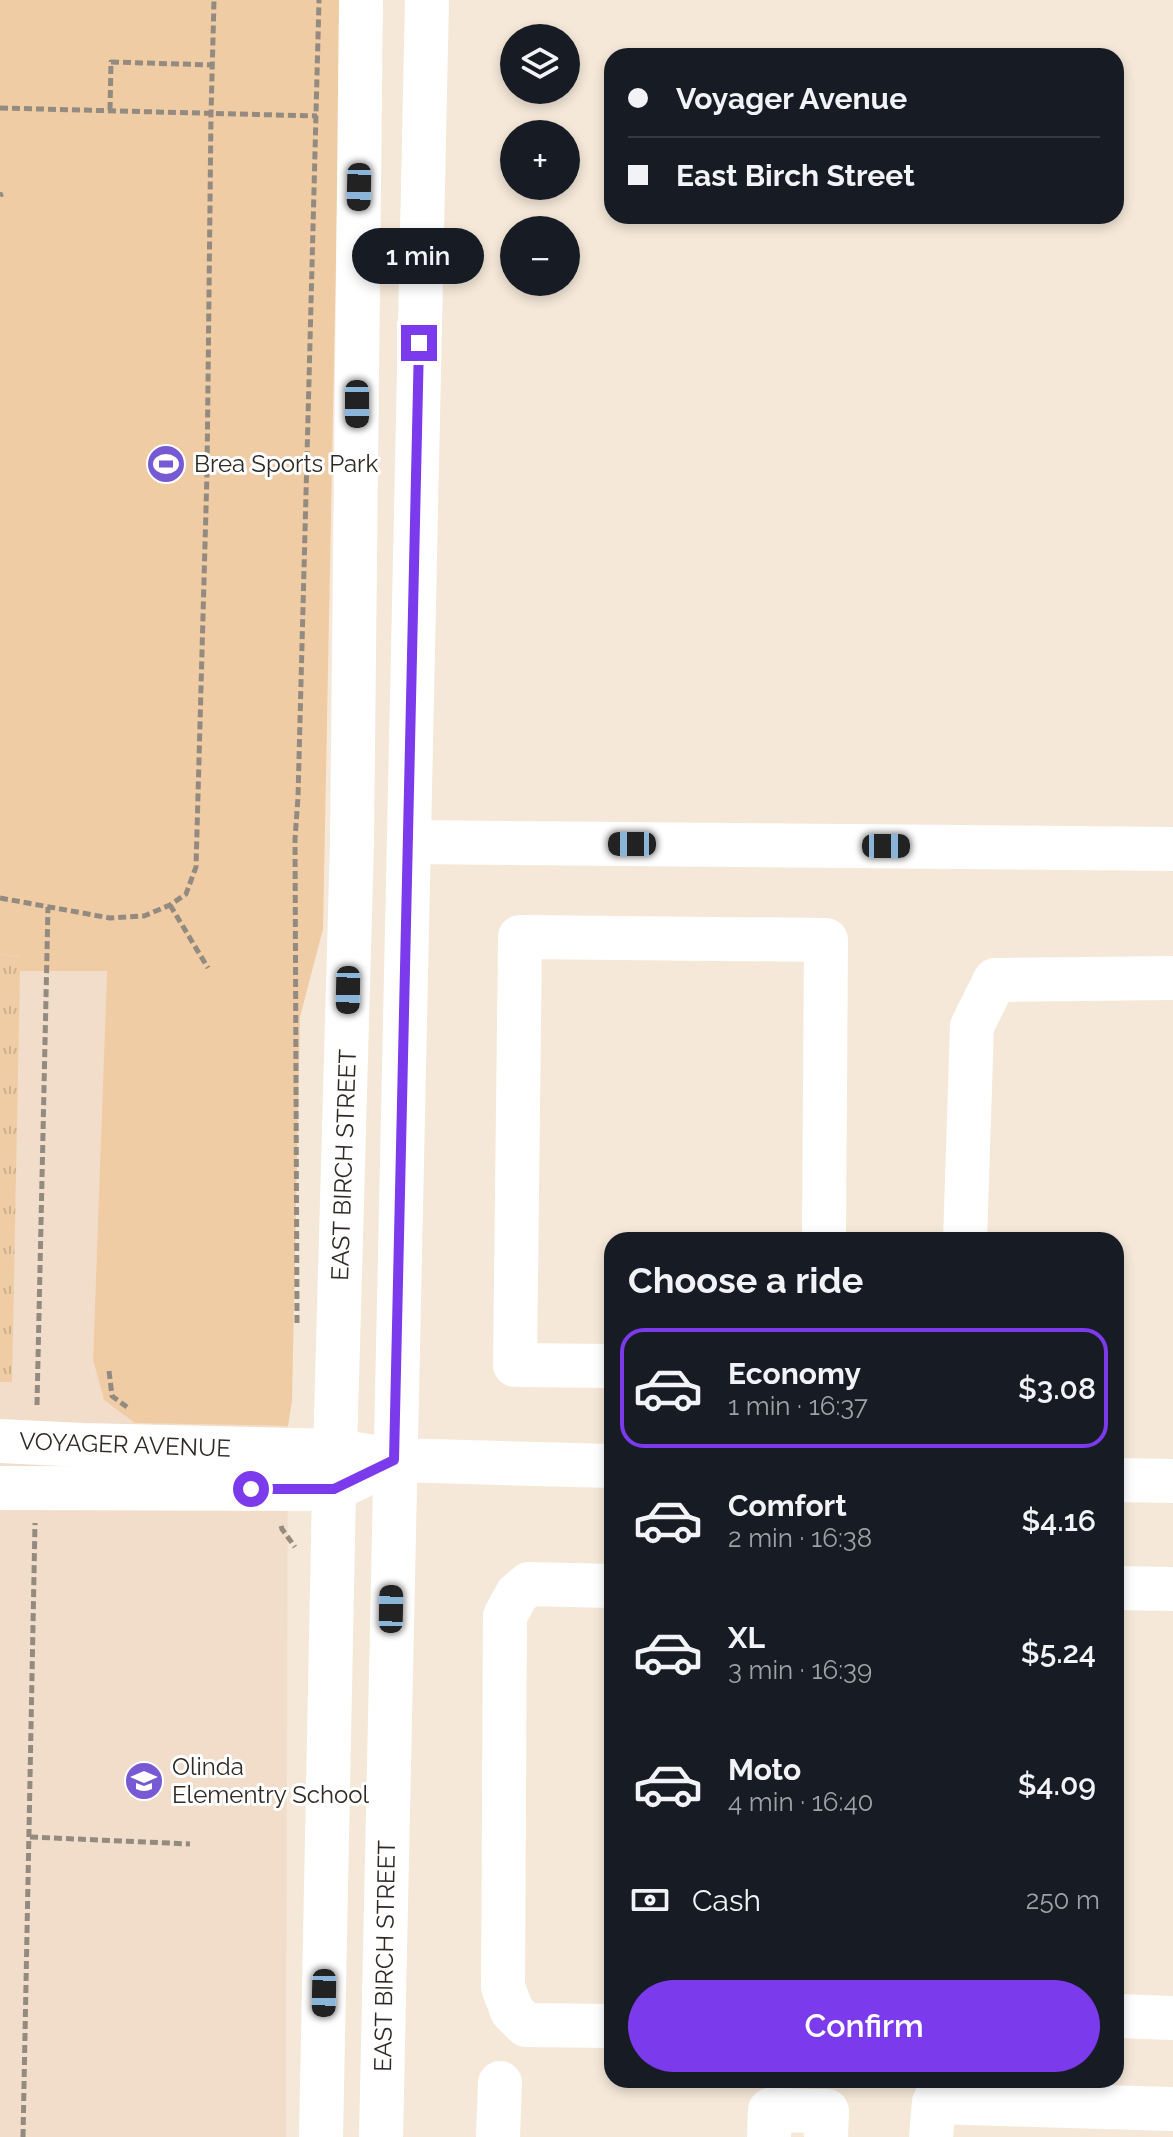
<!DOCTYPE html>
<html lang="en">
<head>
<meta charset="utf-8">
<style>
  :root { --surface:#171b24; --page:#20242c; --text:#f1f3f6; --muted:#9ea1a6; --line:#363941; --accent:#7c3aed }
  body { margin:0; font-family:Raleway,sans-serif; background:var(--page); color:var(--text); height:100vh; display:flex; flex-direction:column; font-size:30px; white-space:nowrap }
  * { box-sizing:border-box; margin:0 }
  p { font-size:26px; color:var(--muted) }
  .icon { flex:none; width:44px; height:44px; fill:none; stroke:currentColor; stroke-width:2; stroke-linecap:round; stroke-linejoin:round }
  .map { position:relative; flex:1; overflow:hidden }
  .sheet { position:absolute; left:604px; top:1232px; width:520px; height:856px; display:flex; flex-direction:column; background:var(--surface); border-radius:24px; box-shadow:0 4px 12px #0003 }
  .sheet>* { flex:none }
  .guide { position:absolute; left:604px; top:48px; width:520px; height:176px; border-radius:24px; box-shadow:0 4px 12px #0003; display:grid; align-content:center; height:176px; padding:0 24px; background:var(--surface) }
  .tools { position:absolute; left:500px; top:24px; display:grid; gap:16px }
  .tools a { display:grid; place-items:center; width:80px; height:80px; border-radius:50%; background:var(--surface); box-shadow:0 4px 12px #0003; font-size:40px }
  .end { position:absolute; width:36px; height:36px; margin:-18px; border:10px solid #7c3aed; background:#fff; box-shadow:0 0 0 4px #fff }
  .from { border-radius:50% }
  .bubble { position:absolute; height:56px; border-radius:28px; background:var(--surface); box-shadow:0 4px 12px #0003; font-size:26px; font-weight:600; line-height:56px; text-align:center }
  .car { position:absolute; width:24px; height:48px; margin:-24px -12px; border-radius:10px; box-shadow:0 0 6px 2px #0007; background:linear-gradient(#222 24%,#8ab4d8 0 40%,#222 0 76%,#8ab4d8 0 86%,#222 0) }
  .guide b { display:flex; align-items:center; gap:28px; height:76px; font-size:30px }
  .guide b+b { border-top:2px solid var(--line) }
  .guide i { width:20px; height:20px; background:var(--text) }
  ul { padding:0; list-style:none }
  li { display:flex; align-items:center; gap:24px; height:120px; margin:0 16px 12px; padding:0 8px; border:4px solid transparent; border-radius:24px }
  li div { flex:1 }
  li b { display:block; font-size:30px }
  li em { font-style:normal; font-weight:600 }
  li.selected { border-color:var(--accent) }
  li>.icon { width:72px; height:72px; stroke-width:1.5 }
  h2 { padding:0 24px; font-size:36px; line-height:96px }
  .pay { display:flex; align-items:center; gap:20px; height:88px; padding:0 24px; font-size:30px }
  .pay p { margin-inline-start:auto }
  .primary-button { display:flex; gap:16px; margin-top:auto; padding:16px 24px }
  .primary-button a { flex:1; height:92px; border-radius:48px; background:var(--accent); color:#fff; font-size:32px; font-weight:600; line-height:92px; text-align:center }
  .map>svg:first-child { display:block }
</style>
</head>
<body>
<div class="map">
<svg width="1173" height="2137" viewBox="0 0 1173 2137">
  <defs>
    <pattern id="grass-tufts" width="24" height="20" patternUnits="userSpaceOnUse" patternTransform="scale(2)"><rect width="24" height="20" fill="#f0cca5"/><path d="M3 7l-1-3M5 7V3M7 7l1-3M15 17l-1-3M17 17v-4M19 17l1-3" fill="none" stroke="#ceaf8e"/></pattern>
  </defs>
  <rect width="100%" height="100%" fill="#f5e8d9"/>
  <polygon fill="#f1ddc9" points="0,954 21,971 107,971 93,1360 104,1400 136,1423 288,1426 286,2137 0,2137"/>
  <polygon fill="url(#grass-tufts)" points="0,954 20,957 20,971 12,1382 0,1382"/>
  <polygon fill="#f0cca5" points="0,0 341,0 323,929 300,1017 292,1401 288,1426 135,1423 104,1400 93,1360 107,971 20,971 20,957 0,954"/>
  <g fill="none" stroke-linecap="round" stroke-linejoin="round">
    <g stroke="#948b80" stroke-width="5" stroke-dasharray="8 4" stroke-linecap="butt">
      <polyline points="0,108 317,116"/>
      <polyline points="110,110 111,62 213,65"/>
      <polyline points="0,195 3,194"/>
      <polyline points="0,898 110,918 144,916 170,905 186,894 196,867 207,473 211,114 214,0"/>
      <polyline points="170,905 208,968"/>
      <polyline points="297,1323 295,839 298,797 319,0"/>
      <polyline points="109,1371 112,1396 127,1407"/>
      <polyline points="37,1405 48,907"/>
      <polyline points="281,1526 282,1529 295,1547"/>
      <polyline points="30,1837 190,1844"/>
      <polyline points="23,2137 35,1523"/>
    </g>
    <g stroke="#fff" stroke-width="44">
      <polyline points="409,842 1173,849"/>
      <polyline points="965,1240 972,1026 995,980 1173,978"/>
      <polyline points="612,1366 515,1365 520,937 826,940 824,1240"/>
      <polyline points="0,1441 82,1445 336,1451 394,1460 612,1466"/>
      <polyline points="1116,1480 1173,1481"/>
      <polyline points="0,1488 334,1489 360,1477"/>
      <polyline points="612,1586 529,1584 517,1594 505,1616 503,1987 512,2011 526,2025 612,2026"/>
      <polyline points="1116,1588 1173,1589"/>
      <polyline points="1116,2016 1173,2018"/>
      <polyline points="321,2137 334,1489 352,841 361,0"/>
      <polyline points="381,2137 427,0"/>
      <polyline points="498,2137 500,2083"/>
      <polyline points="769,2137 770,2110 827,2111 826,2137"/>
      <polyline points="931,2137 934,2102 1173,2109"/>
    </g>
  </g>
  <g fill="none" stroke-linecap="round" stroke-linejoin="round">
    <polyline stroke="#7c3aed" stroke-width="10" points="251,1489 334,1489 394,1460 419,343"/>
  </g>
  <defs>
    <symbol id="stadium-disc" viewBox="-11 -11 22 22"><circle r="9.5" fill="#7659d3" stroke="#fff"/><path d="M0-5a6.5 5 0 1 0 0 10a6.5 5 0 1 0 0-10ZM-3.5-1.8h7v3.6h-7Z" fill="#fff"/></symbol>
    <symbol id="school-disc" viewBox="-11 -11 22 22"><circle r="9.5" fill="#7659d3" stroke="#fff"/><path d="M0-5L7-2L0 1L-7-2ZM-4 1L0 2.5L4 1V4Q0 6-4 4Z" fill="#fff"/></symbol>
  </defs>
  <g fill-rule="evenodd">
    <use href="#stadium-disc" x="144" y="442" width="44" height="44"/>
    <use href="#school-disc" x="122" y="1759" width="44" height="44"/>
  </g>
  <g text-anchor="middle" stroke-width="6" stroke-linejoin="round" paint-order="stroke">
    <g font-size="24" fill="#2f2a24" stroke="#fff" text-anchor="start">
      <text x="194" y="472">Brea Sports Park</text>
      <text x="172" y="1775">Olinda<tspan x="172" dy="28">Elementry School</tspan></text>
    </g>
    <g font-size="24" fill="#2f2a24" stroke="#fff">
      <text transform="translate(344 1165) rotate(-88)" y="8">EAST BIRCH STREET</text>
      <text transform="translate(125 1445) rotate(2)" y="8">VOYAGER AVENUE</text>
      <text transform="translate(385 1956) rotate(-89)" y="8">EAST BIRCH STREET</text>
    </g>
  </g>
</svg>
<div class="tools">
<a><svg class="icon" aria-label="layers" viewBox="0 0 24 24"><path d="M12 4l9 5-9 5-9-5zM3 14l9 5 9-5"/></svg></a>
<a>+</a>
<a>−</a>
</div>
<i class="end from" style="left:251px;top:1489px"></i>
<i class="end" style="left:419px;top:343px"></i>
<div class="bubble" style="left:352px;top:228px;width:132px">1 min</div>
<i class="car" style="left:359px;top:187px;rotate:181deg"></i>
<i class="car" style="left:357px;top:404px;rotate:180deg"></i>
<i class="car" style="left:632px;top:844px;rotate:270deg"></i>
<i class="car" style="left:886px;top:846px;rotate:90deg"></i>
<i class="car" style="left:348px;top:990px;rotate:181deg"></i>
<i class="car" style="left:391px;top:1609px;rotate:1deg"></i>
<i class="car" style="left:324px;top:1993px;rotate:181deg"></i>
<div class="guide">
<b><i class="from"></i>Voyager Avenue</b>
<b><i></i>East Birch Street</b>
</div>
<section class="sheet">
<h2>Choose a ride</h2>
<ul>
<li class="selected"><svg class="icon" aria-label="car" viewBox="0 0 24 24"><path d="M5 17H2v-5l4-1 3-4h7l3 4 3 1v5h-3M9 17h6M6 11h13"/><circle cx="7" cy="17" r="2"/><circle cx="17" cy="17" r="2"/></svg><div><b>Economy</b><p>1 min · 16:37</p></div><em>$3.08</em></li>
<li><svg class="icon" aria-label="car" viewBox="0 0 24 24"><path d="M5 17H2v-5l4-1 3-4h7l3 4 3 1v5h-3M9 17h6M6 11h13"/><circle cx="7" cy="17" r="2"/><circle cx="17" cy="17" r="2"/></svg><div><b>Comfort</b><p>2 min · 16:38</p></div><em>$4.16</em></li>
<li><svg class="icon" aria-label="car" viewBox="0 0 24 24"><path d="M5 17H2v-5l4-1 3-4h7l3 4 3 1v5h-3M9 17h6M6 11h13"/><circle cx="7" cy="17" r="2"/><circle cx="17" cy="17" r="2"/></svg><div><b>XL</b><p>3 min · 16:39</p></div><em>$5.24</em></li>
<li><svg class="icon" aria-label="car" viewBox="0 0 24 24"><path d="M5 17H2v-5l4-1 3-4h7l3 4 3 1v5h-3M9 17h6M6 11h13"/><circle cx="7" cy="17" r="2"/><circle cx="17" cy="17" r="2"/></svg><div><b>Moto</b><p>4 min · 16:40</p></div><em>$4.09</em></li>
</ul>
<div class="pay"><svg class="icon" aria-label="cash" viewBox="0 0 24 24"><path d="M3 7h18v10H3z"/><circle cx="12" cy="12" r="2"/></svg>Cash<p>250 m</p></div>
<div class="primary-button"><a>Confirm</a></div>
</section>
</div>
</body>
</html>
